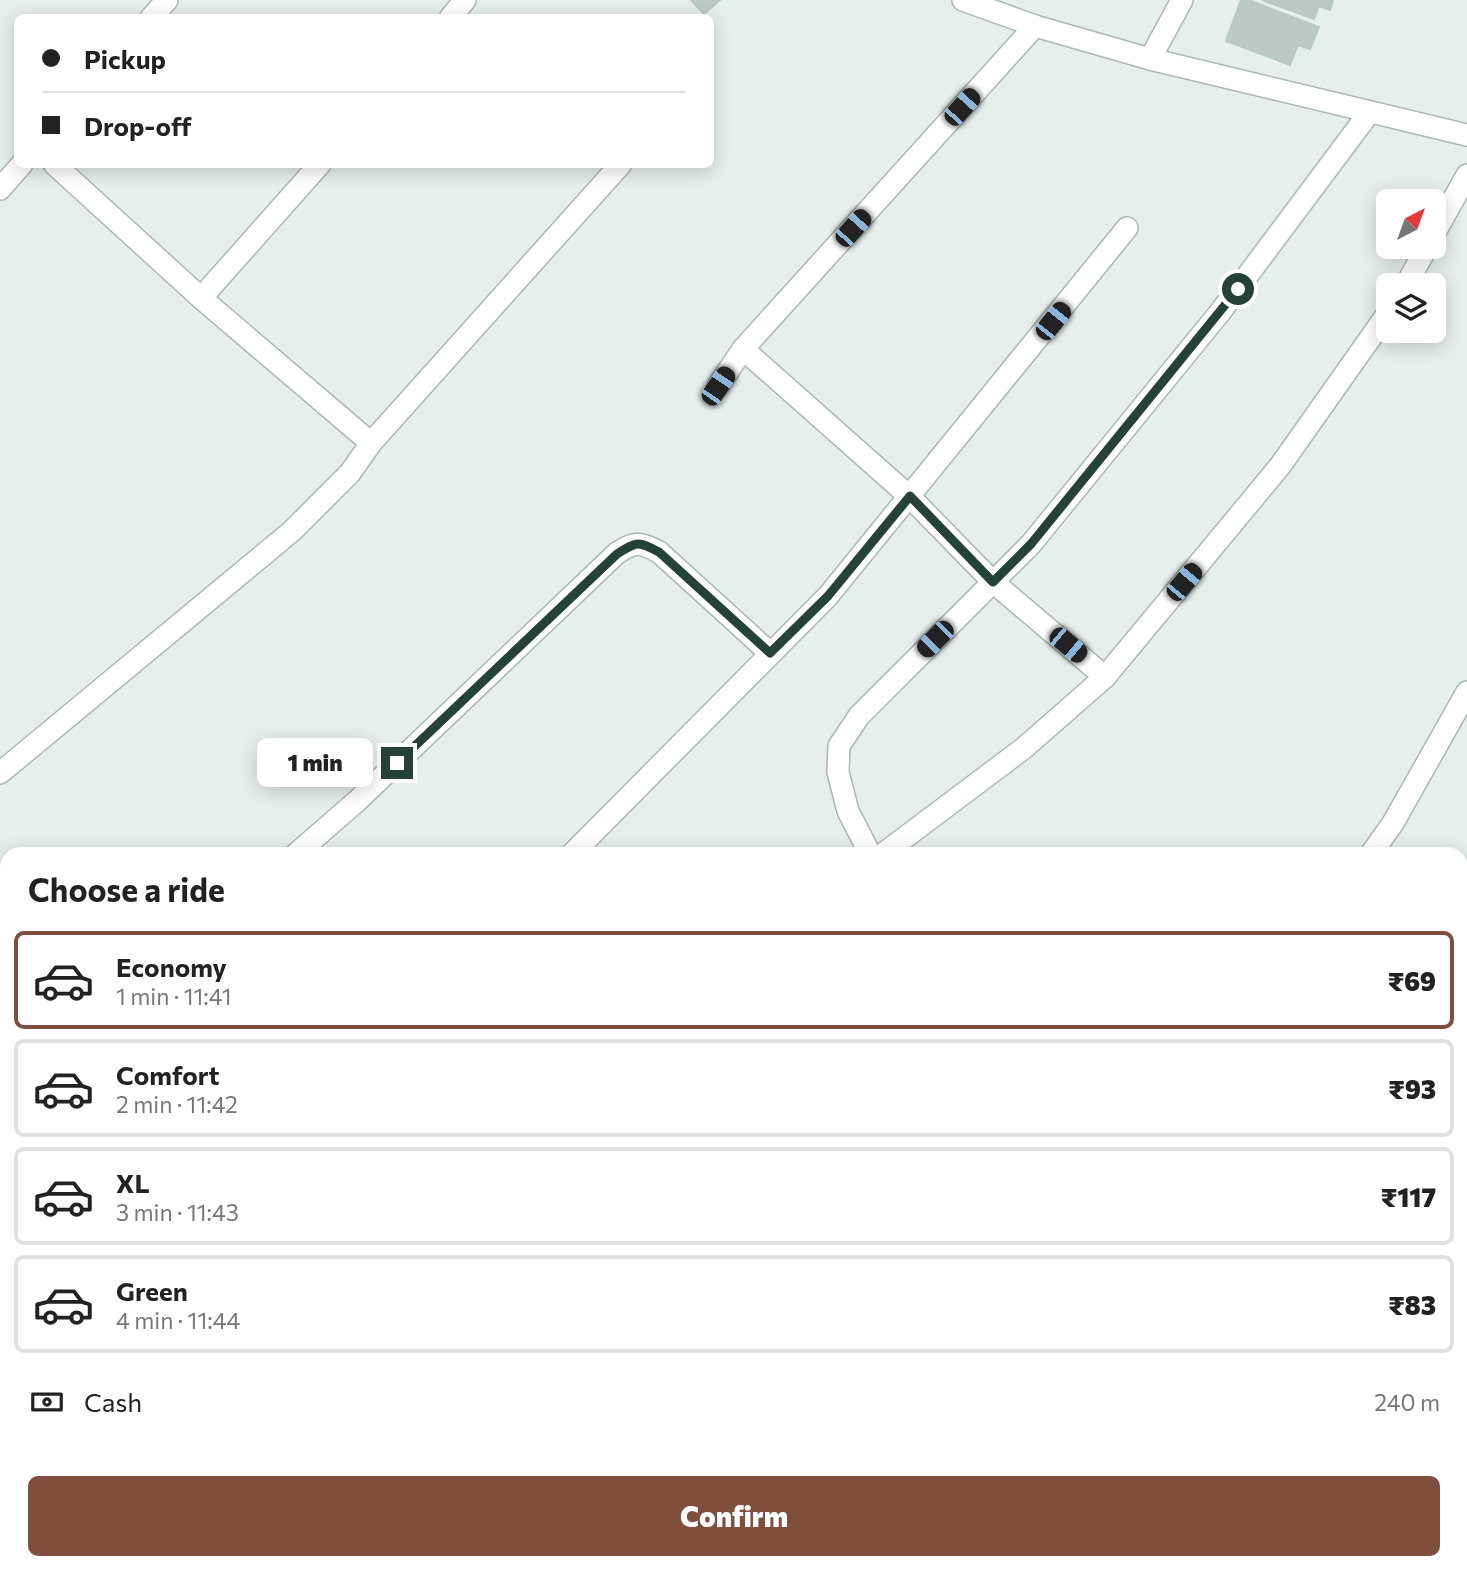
<!DOCTYPE html>
<html lang="en">
<head>
<meta charset="utf-8">
<style>
  :root { --surface:#fff; --page:#f6f6f6; --text:#222; --muted:#767676; --line:#e0e0e0; --accent:#804e3d }
  body { margin:0; font-family:Commissioner,sans-serif; background:var(--page); color:var(--text); height:100vh; display:flex; flex-direction:column; font-size:26px; white-space:nowrap }
  * { box-sizing:border-box; margin:0 }
  p { font-size:23px; color:var(--muted) }
  .icon { flex:none; width:38px; height:38px; fill:none; stroke:currentColor; stroke-width:2; stroke-linecap:round; stroke-linejoin:round }
  .map { position:relative; flex:1; overflow:hidden }
  .details { position:absolute; left:0px; top:847px; width:1468px; height:723px; display:flex; flex-direction:column; background:var(--surface); border-radius:21px 21px 0 0; box-shadow:0 4px 18px #0003 }
  .details>* { flex:none }
  .guide { position:absolute; left:14px; top:14px; width:700px; height:154px; border-radius:10px; box-shadow:0 4px 18px #0003; display:grid; align-content:center; height:154px; padding:0 28px; background:var(--surface) }
  .needle { width:46px; rotate:41deg }
  .buttons { position:absolute; left:1376px; top:189px; display:grid; gap:14px }
  .buttons a { display:grid; place-items:center; width:70px; height:70px; border-radius:10px; background:var(--surface); box-shadow:0 4px 18px #0003; font-size:35px }
  .end { position:absolute; width:32px; height:32px; margin:-16px; border:9px solid #24423a; background:#fff; box-shadow:0 0 0 4px #fff }
  .from { border-radius:50% }
  .bubble { position:absolute; height:49px; border-radius:10px; background:var(--surface); box-shadow:0 4px 18px #0003; font-size:23px; font-weight:800; line-height:49px; text-align:center }
  .car { position:absolute; width:21px; height:42px; margin:-21px -10px; border-radius:9px; box-shadow:0 0 5px 2px #0007; background:linear-gradient(#222 24%,#8ab4d8 0 40%,#222 0 76%,#8ab4d8 0 86%,#222 0) }
  .guide b { display:flex; align-items:center; gap:24px; height:66px; font-size:26px }
  .guide b+b { border-top:2px solid var(--line) }
  .guide i { width:18px; height:18px; background:var(--text) }
  ul { padding:0; list-style:none }
  li { display:flex; align-items:center; gap:21px; height:98px; margin:0 14px 10px; padding:0 14px; border:4px solid var(--line); border-radius:10px }
  li div { flex:1 }
  li b { display:block; font-size:26px }
  li em { font-style:normal; font-weight:800 }
  li.current { border-color:var(--accent) }
  li>.icon { width:63px; height:63px; stroke-width:1.5 }
  h2 { padding:0 28px; font-size:32px; line-height:84px }
  .pay { display:flex; align-items:center; gap:18px; height:77px; padding:0 28px; font-size:26px }
  .pay p { margin-inline-start:auto }
  .primary-button { display:flex; gap:14px; margin-top:auto; padding:14px 28px }
  .primary-button a { flex:1; height:80px; border-radius:10px; background:var(--accent); color:#fff; font-size:28px; font-weight:800; line-height:80px; text-align:center }
  .map>svg:first-child { display:block }
</style>
</head>
<body>
<div class="map">
<svg width="1467" height="1569" viewBox="0 0 1467 1569">
  <rect width="100%" height="100%" fill="#e6efeb"/>
  <g fill="#bbcac4" stroke="#b8c9c2" stroke-width="2">
    <polygon points="691,0 720,0 704,14"/>
    <polygon points="1241,0 1248,0 1319,27 1310,49 1298,45 1290,65 1226,41"/>
    <polygon points="1262,0 1333,0 1330,10 1319,6 1314,19"/>
  </g>
  <g fill="none" stroke-linecap="round" stroke-linejoin="round">
    <defs>
      <g id="street">
        <polyline points="963,0 1035,26 1150,59 1467,135"/>
        <polyline points="151,18 167,0"/>
        <polyline points="450,18 465,0"/>
        <polyline points="1150,59 1182,0"/>
        <polyline points="0,189 22,164"/>
        <polyline points="1433,236 1467,175"/>
        <polyline points="1406,285 1427,247"/>
        <polyline points="201,298 320,164"/>
        <polyline points="743,349 910,497 993,582 1105,677 1024,748 883,854"/>
        <polyline points="718,386 743,349 1035,26"/>
        <polyline points="371,443 621,164"/>
        <polyline points="1105,677 1280,466 1388,313"/>
        <polyline points="0,773 292,531 350,473 371,443 201,298 54,164"/>
        <path d="M296,854L357,801L617,553C636,541 639,542 659,552L770,653"/>
        <polyline points="572,854 828,596 1127,228"/>
        <polyline points="870,854 848,811 838,772 839,746 859,716 1031,544 1221,311 1369,113"/>
        <polyline points="1371,854 1393,823 1467,692"/>
        <polyline points="0,926 7,937"/>
        <polyline points="1461,1072 1467,1066"/>
        <polyline points="0,1106 7,1100"/>
        <polyline points="0,1452 7,1462"/>
        <polyline points="1461,1538 1467,1534"/>
        <polyline points="498,1563 503,1569"/>
        <polyline points="1174,1563 1178,1569"/>
        <polyline points="1318,1563 1322,1569"/>
        <polyline points="1445,1563 1449,1569"/>
        <polyline points="674,1569 681,1563"/>
        <polyline points="865,1569 865,1563"/>
        <polyline points="1408,1569 1419,1563"/>
      </g>
    </defs>
    <use href="#street" stroke="#a8b8b2" stroke-width="24"/>
    <use href="#street" stroke="#fff" stroke-width="21"/>
  </g>
  <g fill="none" stroke-linecap="round" stroke-linejoin="round">
    <path stroke="#24423a" stroke-width="9" d="M397,763L617,554C637,541 638,541 659,552L770,653L828,596L910,496L993,582L1031,544L1238,289"/>
  </g>
</svg>
<div class="buttons">
<a><svg class="needle" viewBox="-14 -14 28 28"><path d="M0-13l5 13h-10z" fill="#e53935"/><path d="M0 13l5-13h-10z" fill="#767676"/></svg></a>
<a><svg class="icon" aria-label="layers" viewBox="0 0 24 24"><path d="M12 4l9 5-9 5-9-5zM3 14l9 5 9-5"/></svg></a>
</div>
<i class="end from" style="left:1238px;top:289px"></i>
<i class="end" style="left:397px;top:763px"></i>
<div class="bubble" style="left:257px;top:738px;width:116px">1 min</div>
<i class="car" style="left:962px;top:107px;rotate:42deg"></i>
<i class="car" style="left:853px;top:228px;rotate:42deg"></i>
<i class="car" style="left:1053px;top:321px;rotate:39deg"></i>
<i class="car" style="left:718px;top:386px;rotate:34deg"></i>
<i class="car" style="left:1184px;top:582px;rotate:40deg"></i>
<i class="car" style="left:935px;top:639px;rotate:225deg"></i>
<i class="car" style="left:1068px;top:645px;rotate:130deg"></i>
<div class="guide">
<b><i class="from"></i>Pickup</b>
<b><i></i>Drop-off</b>
</div>
<section class="details">
<h2>Choose a ride</h2>
<ul>
<li class="current"><svg class="icon" aria-label="car" viewBox="0 0 24 24"><path d="M5 17H2v-5l4-1 3-4h7l3 4 3 1v5h-3M9 17h6M6 11h13"/><circle cx="7" cy="17" r="2"/><circle cx="17" cy="17" r="2"/></svg><div><b>Economy</b><p>1 min · 11:41</p></div><em>₹69</em></li>
<li><svg class="icon" aria-label="car" viewBox="0 0 24 24"><path d="M5 17H2v-5l4-1 3-4h7l3 4 3 1v5h-3M9 17h6M6 11h13"/><circle cx="7" cy="17" r="2"/><circle cx="17" cy="17" r="2"/></svg><div><b>Comfort</b><p>2 min · 11:42</p></div><em>₹93</em></li>
<li><svg class="icon" aria-label="car" viewBox="0 0 24 24"><path d="M5 17H2v-5l4-1 3-4h7l3 4 3 1v5h-3M9 17h6M6 11h13"/><circle cx="7" cy="17" r="2"/><circle cx="17" cy="17" r="2"/></svg><div><b>XL</b><p>3 min · 11:43</p></div><em>₹117</em></li>
<li><svg class="icon" aria-label="car" viewBox="0 0 24 24"><path d="M5 17H2v-5l4-1 3-4h7l3 4 3 1v5h-3M9 17h6M6 11h13"/><circle cx="7" cy="17" r="2"/><circle cx="17" cy="17" r="2"/></svg><div><b>Green</b><p>4 min · 11:44</p></div><em>₹83</em></li>
</ul>
<div class="pay"><svg class="icon" aria-label="cash" viewBox="0 0 24 24"><path d="M3 7h18v10H3z"/><circle cx="12" cy="12" r="2"/></svg>Cash<p>240 m</p></div>
<div class="primary-button"><a>Confirm</a></div>
</section>
</div>
</body>
</html>
